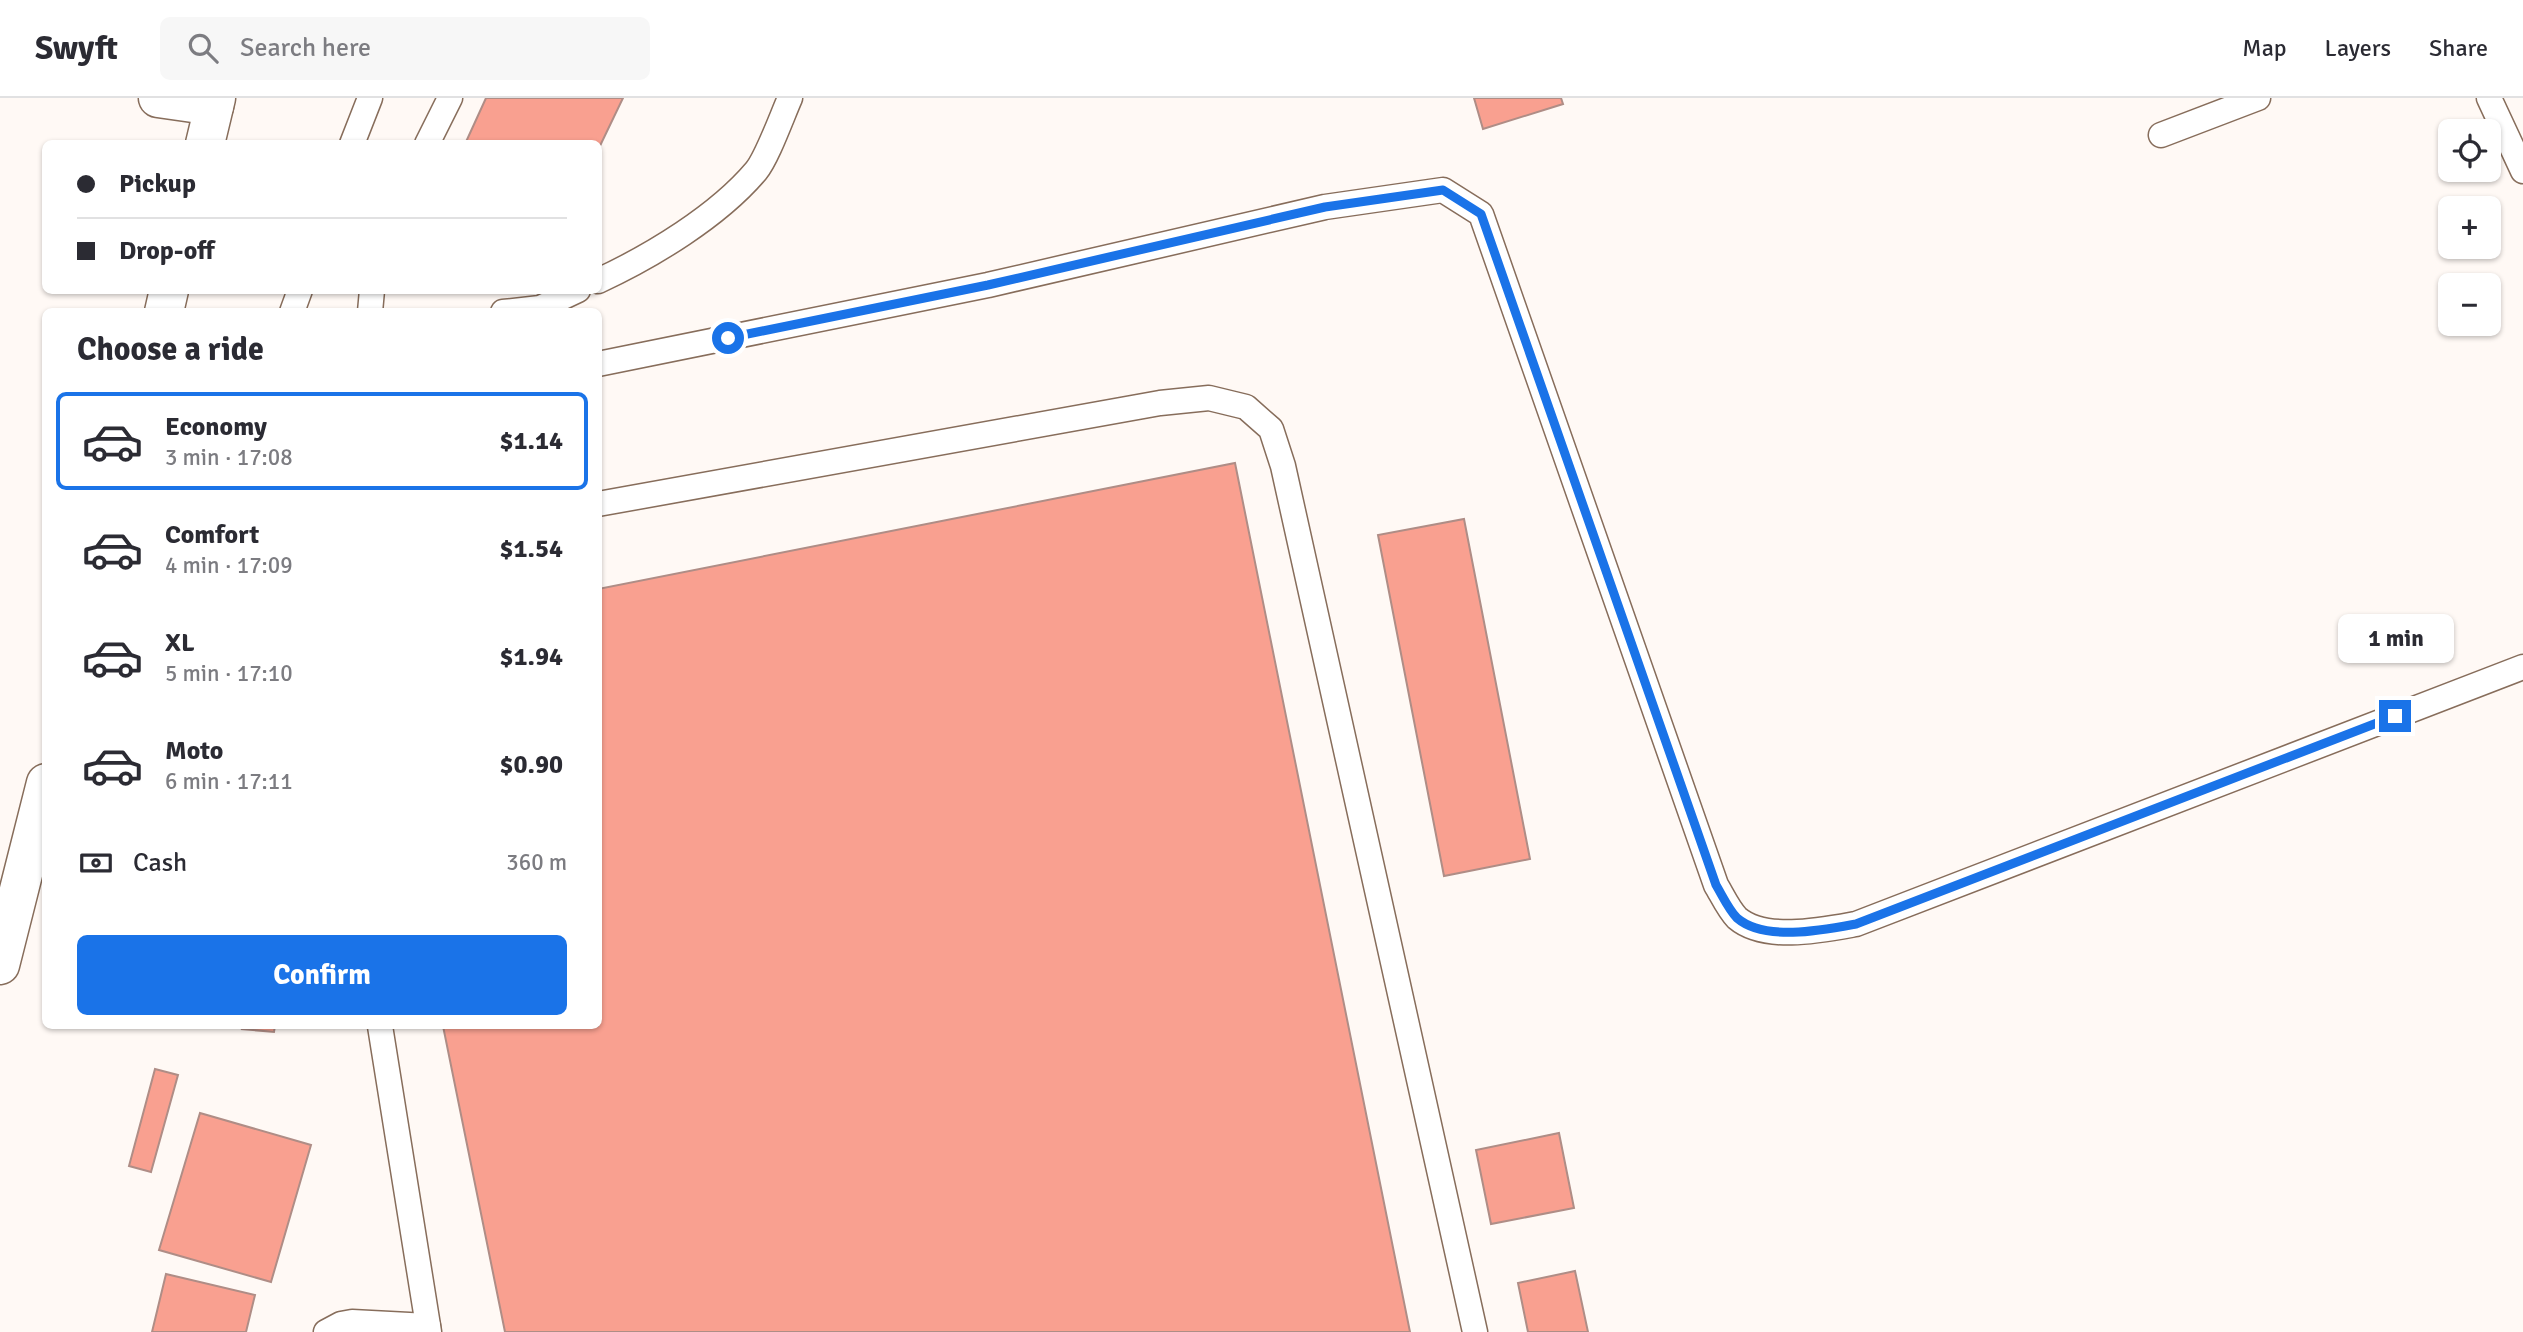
<!DOCTYPE html>
<html lang="en">
<head>
<meta charset="utf-8">
<style>
  :root { --surface:#fff; --page:#f7f7f7; --text:#2b2b33; --muted:#7c7c81; --line:#e1e1e2; --accent:#1a73e8 }
  body { margin:0; font-family:Signika,sans-serif; background:var(--page); color:var(--text); height:100vh; display:flex; flex-direction:column; font-size:26px; white-space:nowrap }
  * { box-sizing:border-box; margin:0 }
  p { font-size:23px; color:var(--muted) }
  .icon { flex:none; width:38px; height:38px; fill:none; stroke:currentColor; stroke-width:2; stroke-linecap:round; stroke-linejoin:round }
  .map { position:relative; flex:1; overflow:hidden }
  .side { position:absolute; left:42px; top:210px; width:560px; height:721px; display:flex; flex-direction:column; background:var(--surface); border-radius:10px; box-shadow:0 2px 5px #0004 }
  .side>* { flex:none }
  .top-card { position:absolute; left:42px; top:42px; width:560px; height:154px; border-radius:10px; box-shadow:0 2px 5px #0004; display:grid; align-content:center; height:154px; padding:0 35px; background:var(--surface) }
  .tools { position:absolute; left:2438px; top:21px; display:grid; gap:14px }
  .tools a { display:grid; place-items:center; width:63px; height:63px; border-radius:10px; background:var(--surface); box-shadow:0 2px 5px #0004; font-size:35px }
  .end { position:absolute; width:32px; height:32px; margin:-16px; border:9px solid #1a73e8; background:#fff; box-shadow:0 0 0 4px #fff }
  .from { border-radius:50% }
  .bubble { position:absolute; height:49px; border-radius:10px; background:var(--surface); box-shadow:0 2px 5px #0004; font-size:23px; font-weight:700; line-height:49px; text-align:center }
  .top-card b { display:flex; align-items:center; gap:24px; height:66px; font-size:26px }
  .top-card b+b { border-top:2px solid var(--line) }
  .top-card i { width:18px; height:18px; background:var(--text) }
  ul { padding:0; list-style:none }
  li { display:flex; align-items:center; gap:21px; height:98px; margin:0 14px 10px; padding:0 21px; border:4px solid transparent; border-radius:10px }
  li div { flex:1 }
  li b { display:block; font-size:26px }
  li em { font-style:normal; font-weight:700 }
  li.selected { border-color:var(--accent) }
  li>.icon { width:63px; height:63px; stroke-width:1.5 }
  h2 { padding:0 35px; font-size:32px; line-height:84px }
  .pay { display:flex; align-items:center; gap:18px; height:77px; padding:0 35px; font-size:26px }
  .pay p { margin-inline-start:auto }
  .button { display:flex; gap:14px; margin-top:auto; padding:14px 35px }
  .button a { flex:1; height:80px; border-radius:10px; background:var(--accent); color:#fff; font-size:28px; font-weight:700; line-height:80px; text-align:center }
  header { display:flex; align-items:center; gap:42px; box-sizing:border-box; height:98px; padding:0 35px; background:var(--surface); border-bottom:2px solid var(--line) }
  header strong { font-size:33px }
  nav { display:flex; gap:38px; margin-inline-start:auto; font-size:24px }
  .search { width:490px; height:63px; background:var(--page); display:flex; align-items:center; gap:18px; box-sizing:border-box; padding:0 24px; border-radius:10px; color:var(--muted); font-size:26px }
  .map>svg:first-child { display:block }
</style>
</head>
<body>
<header>
<strong>Swyft</strong>
<div class="search"><svg class="icon" aria-label="search" viewBox="0 0 24 24"><circle cx="10" cy="10" r="6"/><path d="M15 15l6 6"/></svg>Search here</div>
<nav><a>Map</a><a>Layers</a><a>Share</a></nav>
</header>
<div class="map">
<svg width="2523" height="1234" viewBox="0 0 2523 1234">
  <rect width="100%" height="100%" fill="#fff9f5"/>
  <g fill="#f9a090" stroke="#af8d86" stroke-width="2">
    <polygon points="486,0 623,0 598,52 598,46 465,46"/>
    <polygon points="1474,0 1561,0 1563,6 1483,31"/>
    <polygon points="1235,365 1410,1234 505,1234 443,928 598,928 598,491"/>
    <polygon points="1464,421 1530,761 1444,778 1378,437"/>
    <polygon points="243,928 275,928 274,934 242,931"/>
    <polygon points="155,971 178,977 151,1074 129,1068"/>
    <polygon points="200,1015 311,1047 271,1184 159,1152"/>
    <polygon points="1559,1035 1574,1110 1491,1126 1476,1052"/>
    <polygon points="1575,1173 1588,1234 1528,1234 1518,1185"/>
    <polygon points="166,1176 255,1197 246,1234 152,1234"/>
  </g>
  <g fill="none" stroke-linecap="round" stroke-linejoin="round">
    <defs>
      <g id="service">
        <polyline points="2489,0 2523,73"/>
        <polyline points="2161,37 2258,0"/>
        <polyline points="352,46 370,0"/>
        <polyline points="427,46 450,0"/>
        <path d="M598,183C652,158 718,118 756,73C767,60 782,18 790,0"/>
        <polyline points="292,214 300,192"/>
        <polyline points="370,214 372,192"/>
        <polyline points="503,214 540,210 578,192"/>
        <path d="M598,266L988,187L1325,109L1443,92L1481,116L1716,787C1722,797 1729,812 1737,820C1765,844 1823,832 1856,826L2523,569"/>
        <polyline points="598,406 1160,305 1209,300 1246,309 1271,331 1283,368 1475,1234"/>
        <polyline points="380,928 429,1234"/>
        <polyline points="326,1234 341,1226 352,1224 428,1228"/>
      </g>
      <polyline id="minor" points="158,0 214,8"/>
      <g id="primary">
        <polyline points="205,46 216,0"/>
        <polyline points="164,214 169,192"/>
        <polyline points="0,867 46,685"/>
      </g>
    </defs>
    <use href="#service" stroke="#876d5b" stroke-width="27"/>
    <use href="#minor" stroke="#876d5b" stroke-width="41"/>
    <use href="#primary" stroke="#876d5b" stroke-width="41"/>
    <use href="#service" stroke="#fff" stroke-width="24"/>
    <use href="#minor" stroke="#fff" stroke-width="38"/>
    <use href="#primary" stroke="#fff" stroke-width="38"/>
  </g>
  <g fill="none" stroke-linecap="round" stroke-linejoin="round">
    <path stroke="#1a73e8" stroke-width="9" d="M728,240L988,187L1325,109L1443,92L1481,116L1716,787C1722,797 1729,812 1737,820C1765,844 1824,832 1856,826L2395,618"/>
  </g>
</svg>
<div class="tools">
<a><svg class="icon" aria-label="locate" viewBox="0 0 24 24"><circle cx="12" cy="12" r="6"/><path d="M12 2v4M12 18v4M2 12h4M18 12h4"/></svg></a>
<a>+</a>
<a>−</a>
</div>
<i class="end from" style="left:728px;top:240px"></i>
<i class="end" style="left:2395px;top:618px"></i>
<div class="bubble" style="left:2338px;top:516px;width:116px">1 min</div>
<div class="top-card">
<b><i class="from"></i>Pickup</b>
<b><i></i>Drop-off</b>
</div>
<section class="side">
<h2>Choose a ride</h2>
<ul>
<li class="selected"><svg class="icon" aria-label="car" viewBox="0 0 24 24"><path d="M5 17H2v-5l4-1 3-4h7l3 4 3 1v5h-3M9 17h6M6 11h13"/><circle cx="7" cy="17" r="2"/><circle cx="17" cy="17" r="2"/></svg><div><b>Economy</b><p>3 min · 17:08</p></div><em>$1.14</em></li>
<li><svg class="icon" aria-label="car" viewBox="0 0 24 24"><path d="M5 17H2v-5l4-1 3-4h7l3 4 3 1v5h-3M9 17h6M6 11h13"/><circle cx="7" cy="17" r="2"/><circle cx="17" cy="17" r="2"/></svg><div><b>Comfort</b><p>4 min · 17:09</p></div><em>$1.54</em></li>
<li><svg class="icon" aria-label="car" viewBox="0 0 24 24"><path d="M5 17H2v-5l4-1 3-4h7l3 4 3 1v5h-3M9 17h6M6 11h13"/><circle cx="7" cy="17" r="2"/><circle cx="17" cy="17" r="2"/></svg><div><b>XL</b><p>5 min · 17:10</p></div><em>$1.94</em></li>
<li><svg class="icon" aria-label="car" viewBox="0 0 24 24"><path d="M5 17H2v-5l4-1 3-4h7l3 4 3 1v5h-3M9 17h6M6 11h13"/><circle cx="7" cy="17" r="2"/><circle cx="17" cy="17" r="2"/></svg><div><b>Moto</b><p>6 min · 17:11</p></div><em>$0.90</em></li>
</ul>
<div class="pay"><svg class="icon" aria-label="cash" viewBox="0 0 24 24"><path d="M3 7h18v10H3z"/><circle cx="12" cy="12" r="2"/></svg>Cash<p>360 m</p></div>
<div class="button"><a>Confirm</a></div>
</section>
</div>
</body>
</html>
